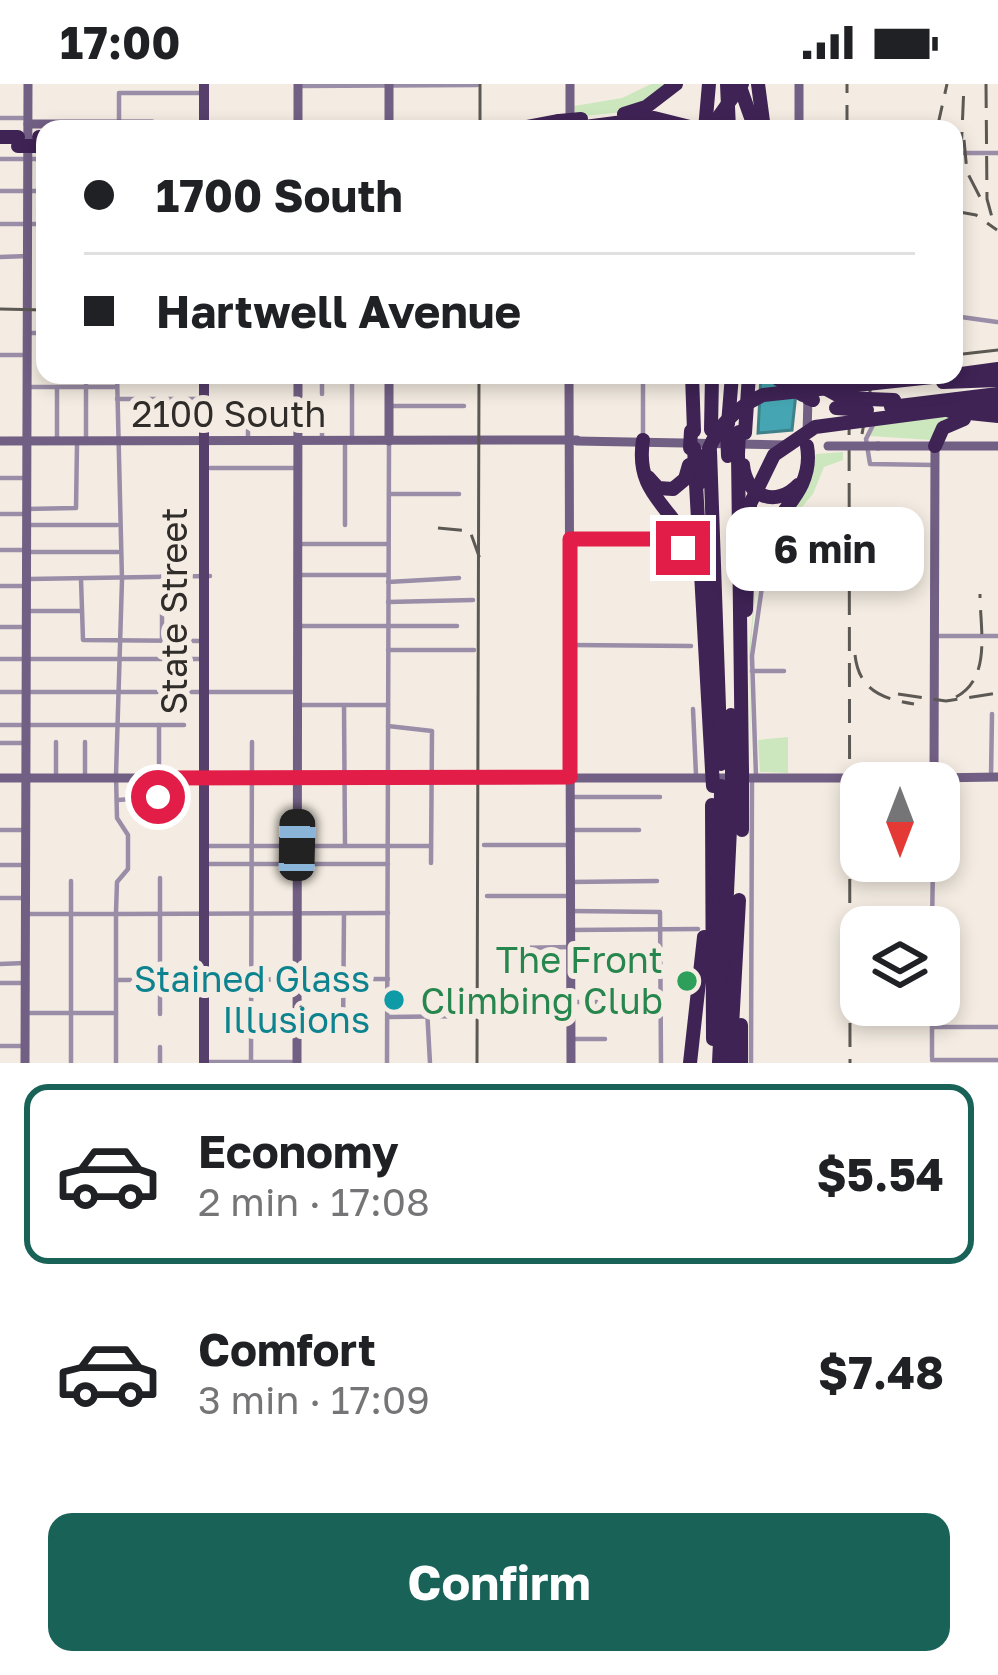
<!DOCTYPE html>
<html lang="en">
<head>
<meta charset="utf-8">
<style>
  :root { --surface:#fff; --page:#f2f2f2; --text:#202124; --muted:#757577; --line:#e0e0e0; --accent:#196258 }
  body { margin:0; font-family:"Golos Text",sans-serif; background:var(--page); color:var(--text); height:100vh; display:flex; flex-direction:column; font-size:45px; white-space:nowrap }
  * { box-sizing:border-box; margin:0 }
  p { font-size:39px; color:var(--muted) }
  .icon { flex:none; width:66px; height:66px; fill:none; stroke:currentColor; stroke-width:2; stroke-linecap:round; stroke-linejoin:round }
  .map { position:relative; height:979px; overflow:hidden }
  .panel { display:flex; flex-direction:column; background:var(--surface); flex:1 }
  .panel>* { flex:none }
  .guide { position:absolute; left:36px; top:36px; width:927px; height:264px; border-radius:24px; box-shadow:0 6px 18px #0003; display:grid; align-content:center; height:264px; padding:0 48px; background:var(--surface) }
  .needle { width:78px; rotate:180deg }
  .controls { position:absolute; left:840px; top:678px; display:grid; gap:24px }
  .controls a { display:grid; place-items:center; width:120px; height:120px; border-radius:24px; background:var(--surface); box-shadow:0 6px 18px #0003; font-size:60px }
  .end { position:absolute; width:54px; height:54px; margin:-27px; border:15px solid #e11d48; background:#fff; box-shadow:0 0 0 6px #fff }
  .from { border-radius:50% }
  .bubble { position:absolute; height:84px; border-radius:24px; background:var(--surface); box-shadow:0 6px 18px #0003; font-size:39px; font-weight:700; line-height:84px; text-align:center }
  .car { position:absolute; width:36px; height:72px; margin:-36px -18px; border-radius:15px; box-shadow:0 0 9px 3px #0007; background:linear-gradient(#222 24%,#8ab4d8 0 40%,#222 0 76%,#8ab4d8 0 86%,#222 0) }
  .guide b { display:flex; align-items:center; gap:42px; height:114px; font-size:45px }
  .guide b+b { border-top:3px solid var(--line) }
  .guide i { width:30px; height:30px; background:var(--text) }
  ul { padding:21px 0 0; list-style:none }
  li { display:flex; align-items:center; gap:36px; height:180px; margin:0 24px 18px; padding:0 24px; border:6px solid transparent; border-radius:24px }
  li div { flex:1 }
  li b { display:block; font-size:45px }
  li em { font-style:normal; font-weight:700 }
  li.on { border-color:var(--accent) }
  li>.icon { width:108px; height:108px; stroke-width:1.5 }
  .primary-button { display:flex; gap:24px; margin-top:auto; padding:24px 48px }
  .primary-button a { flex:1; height:138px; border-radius:24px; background:var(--accent); color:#fff; font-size:48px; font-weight:700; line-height:138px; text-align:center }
  .status { display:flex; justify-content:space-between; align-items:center; height:84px; padding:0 60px; background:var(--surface); direction:ltr }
  .status svg { height:33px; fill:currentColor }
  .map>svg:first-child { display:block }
</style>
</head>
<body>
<div class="status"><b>17:00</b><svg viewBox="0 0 49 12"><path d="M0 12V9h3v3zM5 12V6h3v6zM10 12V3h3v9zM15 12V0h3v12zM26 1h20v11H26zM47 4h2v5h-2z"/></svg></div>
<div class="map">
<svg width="998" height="979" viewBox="0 0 998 979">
  <rect width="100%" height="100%" fill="#f4ece2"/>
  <g fill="#cce7bd">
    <polygon points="651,0 674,0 624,28 575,33 574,22 622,14"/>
    <polygon points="967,332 931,356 870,352 878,335"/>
    <polygon points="843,368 843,376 824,383 813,410 759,473 764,475 758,480 750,571 751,689 749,565 759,469 808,403 816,370"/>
    <polygon points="788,653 788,689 760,688 758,656"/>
  </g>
  <polygon fill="#46a5b2" stroke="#3f8189" stroke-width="3" points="761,291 798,291 792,346 758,349"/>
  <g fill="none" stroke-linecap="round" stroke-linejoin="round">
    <g stroke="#9a8da7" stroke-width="4.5">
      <polyline points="298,2 477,1"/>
      <polyline points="0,34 28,34"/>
      <polyline points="119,40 119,9 203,9"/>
      <polyline points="239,40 389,40"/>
      <polyline points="954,69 998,69"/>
      <polyline points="0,75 45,75"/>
      <polyline points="0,107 45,107"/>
      <polyline points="0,140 45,140"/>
      <polyline points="0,173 28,172"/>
      <polyline points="954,232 997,238"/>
      <polyline points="27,249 45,249"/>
      <polyline points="0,271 27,271"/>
      <polyline points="322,291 322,310"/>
      <polyline points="643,291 643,351"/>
      <polyline points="27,303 117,303"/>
      <polyline points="117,315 201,315"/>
      <polyline points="389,322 464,322"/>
      <polyline points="248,335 248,358"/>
      <polyline points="873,341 866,355 870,380 934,381"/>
      <polyline points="57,357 57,303"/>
      <polyline points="86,357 86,291"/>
      <polyline points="322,357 322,327"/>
      <polyline points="352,357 352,291"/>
      <polyline points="210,384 298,384"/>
      <polyline points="0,394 26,394"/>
      <polyline points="389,410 459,410"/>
      <polyline points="26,425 76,424 77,360"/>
      <polyline points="0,430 26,430"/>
      <polyline points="27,441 117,441"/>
      <polyline points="345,441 345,357"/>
      <polyline points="570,455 666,455 682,463"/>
      <polyline points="298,460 388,460"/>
      <polyline points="0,466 24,466"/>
      <polyline points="27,468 118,468"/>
      <polyline points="298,491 388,491"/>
      <polyline points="162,492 162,557"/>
      <polyline points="29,495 210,492"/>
      <polyline points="81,495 83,556 201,557"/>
      <polyline points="388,498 459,494"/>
      <polyline points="0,502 26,502"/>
      <polyline points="388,518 473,516"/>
      <polyline points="27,527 81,527"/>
      <polyline points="297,542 457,542"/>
      <polyline points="0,543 26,543"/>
      <polyline points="934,552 998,552"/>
      <polyline points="570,561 691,562"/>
      <polyline points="388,566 474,566"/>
      <polyline points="0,575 204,575"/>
      <polyline points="752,587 784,587"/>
      <polyline points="0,608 294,608"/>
      <polyline points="297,621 388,621"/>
      <polyline points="344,621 345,761"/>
      <polyline points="693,625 696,691"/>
      <polyline points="0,641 184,641"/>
      <polyline points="388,642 432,647 431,779"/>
      <polyline points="0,659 26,659"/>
      <polyline points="756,693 752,572 765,482"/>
      <polyline points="56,694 56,658"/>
      <polyline points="85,694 85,658"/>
      <polyline points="991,694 992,630"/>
      <polyline points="570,713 660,713"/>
      <polyline points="118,716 159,713 159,641"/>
      <polyline points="0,746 26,746"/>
      <polyline points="570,746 639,746"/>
      <polyline points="484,761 570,761"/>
      <polyline points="209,762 431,762"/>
      <polyline points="208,780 388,780"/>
      <polyline points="0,781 26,781"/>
      <polyline points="71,797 71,979"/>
      <polyline points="570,798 657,797"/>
      <polyline points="487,812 570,812"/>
      <polyline points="0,814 26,814"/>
      <polyline points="570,827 660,828 661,979"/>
      <polyline points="116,828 117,798 128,785 128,751 117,734 116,691 122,496 117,291"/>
      <polyline points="25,830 115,830"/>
      <polyline points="118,830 388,829"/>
      <polyline points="932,843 933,777"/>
      <polyline points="570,846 698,845"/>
      <polyline points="515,864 570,863"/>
      <polyline points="0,880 25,879"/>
      <polyline points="570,881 661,882"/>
      <polyline points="116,896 388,895"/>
      <polyline points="0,899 25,899"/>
      <polyline points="426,907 430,979"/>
      <polyline points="570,918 660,918"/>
      <polyline points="455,919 455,932"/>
      <polyline points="932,921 932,973"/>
      <polyline points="524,928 567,928"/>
      <polyline points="26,929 116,929"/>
      <polyline points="160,930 160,794"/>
      <polyline points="388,933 471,932"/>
      <polyline points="932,943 998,943"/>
      <polyline points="343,950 344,830"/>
      <polyline points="571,955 605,955"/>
      <polyline points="0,962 25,962"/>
      <polyline points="160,963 160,979"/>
      <polyline points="932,976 998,976"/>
      <polyline points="209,978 297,978"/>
      <polyline points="116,979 116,832"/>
      <polyline points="251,979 252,658"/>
      <polyline points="387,979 389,361"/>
      <polyline points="751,979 752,693"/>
    </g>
    <g stroke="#725f84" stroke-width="9">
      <polyline points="298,0 298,45"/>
      <polyline points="389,0 389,45"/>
      <polyline points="570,0 570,45"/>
      <polyline points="28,40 152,40"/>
      <polyline points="799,45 799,0"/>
      <polyline points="389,291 389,357"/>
      <polyline points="569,291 571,979"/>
      <polyline points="807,350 808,313"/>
      <polyline points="0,357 577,356"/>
      <polyline points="576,357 787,361"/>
      <polyline points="878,362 998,362"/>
      <polyline points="0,694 869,694"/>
      <polyline points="934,694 935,362"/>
      <polyline points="867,695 998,693"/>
      <polyline points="25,979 28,0"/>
      <polyline points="297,979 298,291"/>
    </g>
    <g stroke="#563f6b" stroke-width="10">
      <polyline points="204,45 204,0"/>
      <polyline points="204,979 204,291"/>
    </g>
    <g stroke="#3f2355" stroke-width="14">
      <polyline points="727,0 729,45"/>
      <polyline points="739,0 755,45"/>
      <polyline points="758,0 764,45"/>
      <polyline points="624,30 646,23 676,0"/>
      <polyline points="585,43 654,34 698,45"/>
      <polyline points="147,45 235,45"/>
      <polyline points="517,45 559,37"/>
      <polyline points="705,45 709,0"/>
      <polyline points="0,53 18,53"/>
      <polyline points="39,53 45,53"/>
      <polyline points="692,291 694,347"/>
      <polyline points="772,291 803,311"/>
      <polyline points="954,291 998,285"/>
      <polyline points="891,323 998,310"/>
      <polyline points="950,327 998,332"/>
      <polyline points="728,340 732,291"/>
      <polyline points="711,346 712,291"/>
      <polyline points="745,349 749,291"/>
      <path d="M643,356C634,414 677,422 693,472"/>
      <polyline points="935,362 943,344 964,335"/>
      <polyline points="694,364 712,686"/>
      <polyline points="710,367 721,680"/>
      <polyline points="738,370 742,687"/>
      <path d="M743,381C746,413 776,424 798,401"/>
      <polyline points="648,393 658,404 673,405 685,395 689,381"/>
      <path d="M753,482C763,434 816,414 807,362"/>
      <polyline points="746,526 750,420"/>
      <polyline points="731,631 732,686"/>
      <polyline points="742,703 742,746"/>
      <polyline points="712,721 713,955"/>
      <polyline points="720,835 721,702"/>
      <polyline points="690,979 704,853"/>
      <polyline points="719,979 732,702"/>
      <polyline points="730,979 739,816"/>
      <polyline points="741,979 741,941"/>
    </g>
    <g stroke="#5c5853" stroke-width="3">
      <polyline points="480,45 480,0"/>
      <polyline points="0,225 45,226"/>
      <polyline points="954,271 998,266"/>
      <polyline points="477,979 479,291"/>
    </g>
    <g stroke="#5c5853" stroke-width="3" stroke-dasharray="24 12" stroke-linecap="butt">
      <polyline points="986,0 987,115 993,137"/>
      <polyline points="847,45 847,0"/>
      <polyline points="937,45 947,0"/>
      <polyline points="964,56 967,88 985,123"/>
      <polyline points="961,72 964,0"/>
      <polyline points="954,127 976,131 997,146"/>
      <polyline points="849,291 850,979"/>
      <polyline points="862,350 873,291"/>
      <polyline points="438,444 470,447 480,475"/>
      <path d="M855,571C859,607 883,615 914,620"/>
      <polyline points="898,610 946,617 998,609"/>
      <path d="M956,613C992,594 980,545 980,510"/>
    </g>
    <polyline stroke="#725f84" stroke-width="9" points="828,362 878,362"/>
    <g stroke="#3f2355" stroke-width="14">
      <polyline points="559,37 581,35"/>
      <polyline points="710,45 742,0"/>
      <polyline points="18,62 39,62"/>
      <polyline points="801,291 843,314 894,316"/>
      <polyline points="943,298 998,296"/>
      <polyline points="808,314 813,316"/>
      <polyline points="836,324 867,326"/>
      <polyline points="727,345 728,372"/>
      <polyline points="690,364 691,347"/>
      <polyline points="738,370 739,348"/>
      <path d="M701,398C705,357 726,328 763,311L951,291"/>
      <polyline points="750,420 774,371 815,343 998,319"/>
      <polyline points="712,686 713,702"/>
      <polyline points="732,686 732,702"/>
      <polyline points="742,703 742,687"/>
    </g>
  </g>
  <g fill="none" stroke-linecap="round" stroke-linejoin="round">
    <polyline stroke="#e11d48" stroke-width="15" points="158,713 159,694 570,693 570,455 666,455 683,464"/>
  </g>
  <circle fill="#2e9e5b" stroke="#f4ece2" stroke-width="4.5" cx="687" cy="897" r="12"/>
  <circle fill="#0f9aa8" stroke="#f4ece2" stroke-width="4.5" cx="394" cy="916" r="12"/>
  <g text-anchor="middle" stroke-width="12" stroke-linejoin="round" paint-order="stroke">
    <g font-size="36" fill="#2f2c29" stroke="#f4ece2">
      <text x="229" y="343">2100 South</text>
      <text transform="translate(174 527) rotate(-90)" y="13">State Street</text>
    </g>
    <g font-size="36" fill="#27864d" stroke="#f4ece2" text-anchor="end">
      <text x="663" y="889">The Front<tspan x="663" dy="41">Climbing Club</tspan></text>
    </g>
    <g font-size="36" fill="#0d838f" stroke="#f4ece2" text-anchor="end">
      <text x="370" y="908">Stained Glass<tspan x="370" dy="41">Illusions</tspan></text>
    </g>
  </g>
</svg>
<div class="controls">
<a><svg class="needle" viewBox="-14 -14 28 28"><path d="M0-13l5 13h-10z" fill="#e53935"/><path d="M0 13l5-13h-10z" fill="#757577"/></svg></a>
<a><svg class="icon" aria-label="layers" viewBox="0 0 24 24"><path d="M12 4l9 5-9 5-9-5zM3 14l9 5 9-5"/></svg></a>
</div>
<i class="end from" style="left:158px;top:713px"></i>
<i class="end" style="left:683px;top:464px"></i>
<div class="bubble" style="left:726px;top:423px;width:198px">6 min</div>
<i class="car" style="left:297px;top:761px;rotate:1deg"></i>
<div class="guide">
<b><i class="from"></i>1700 South</b>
<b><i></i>Hartwell Avenue</b>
</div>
</div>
<section class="panel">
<ul>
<li class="on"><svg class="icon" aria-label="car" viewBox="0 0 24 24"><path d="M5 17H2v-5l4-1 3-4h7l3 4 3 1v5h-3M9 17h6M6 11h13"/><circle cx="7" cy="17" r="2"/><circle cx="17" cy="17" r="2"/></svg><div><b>Economy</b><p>2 min · 17:08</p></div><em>$5.54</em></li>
<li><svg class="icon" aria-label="car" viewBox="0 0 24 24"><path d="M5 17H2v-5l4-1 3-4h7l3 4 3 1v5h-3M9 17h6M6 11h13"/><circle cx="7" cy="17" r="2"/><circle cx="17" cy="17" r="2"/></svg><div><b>Comfort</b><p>3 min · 17:09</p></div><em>$7.48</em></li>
</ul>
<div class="primary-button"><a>Confirm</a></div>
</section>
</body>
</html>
